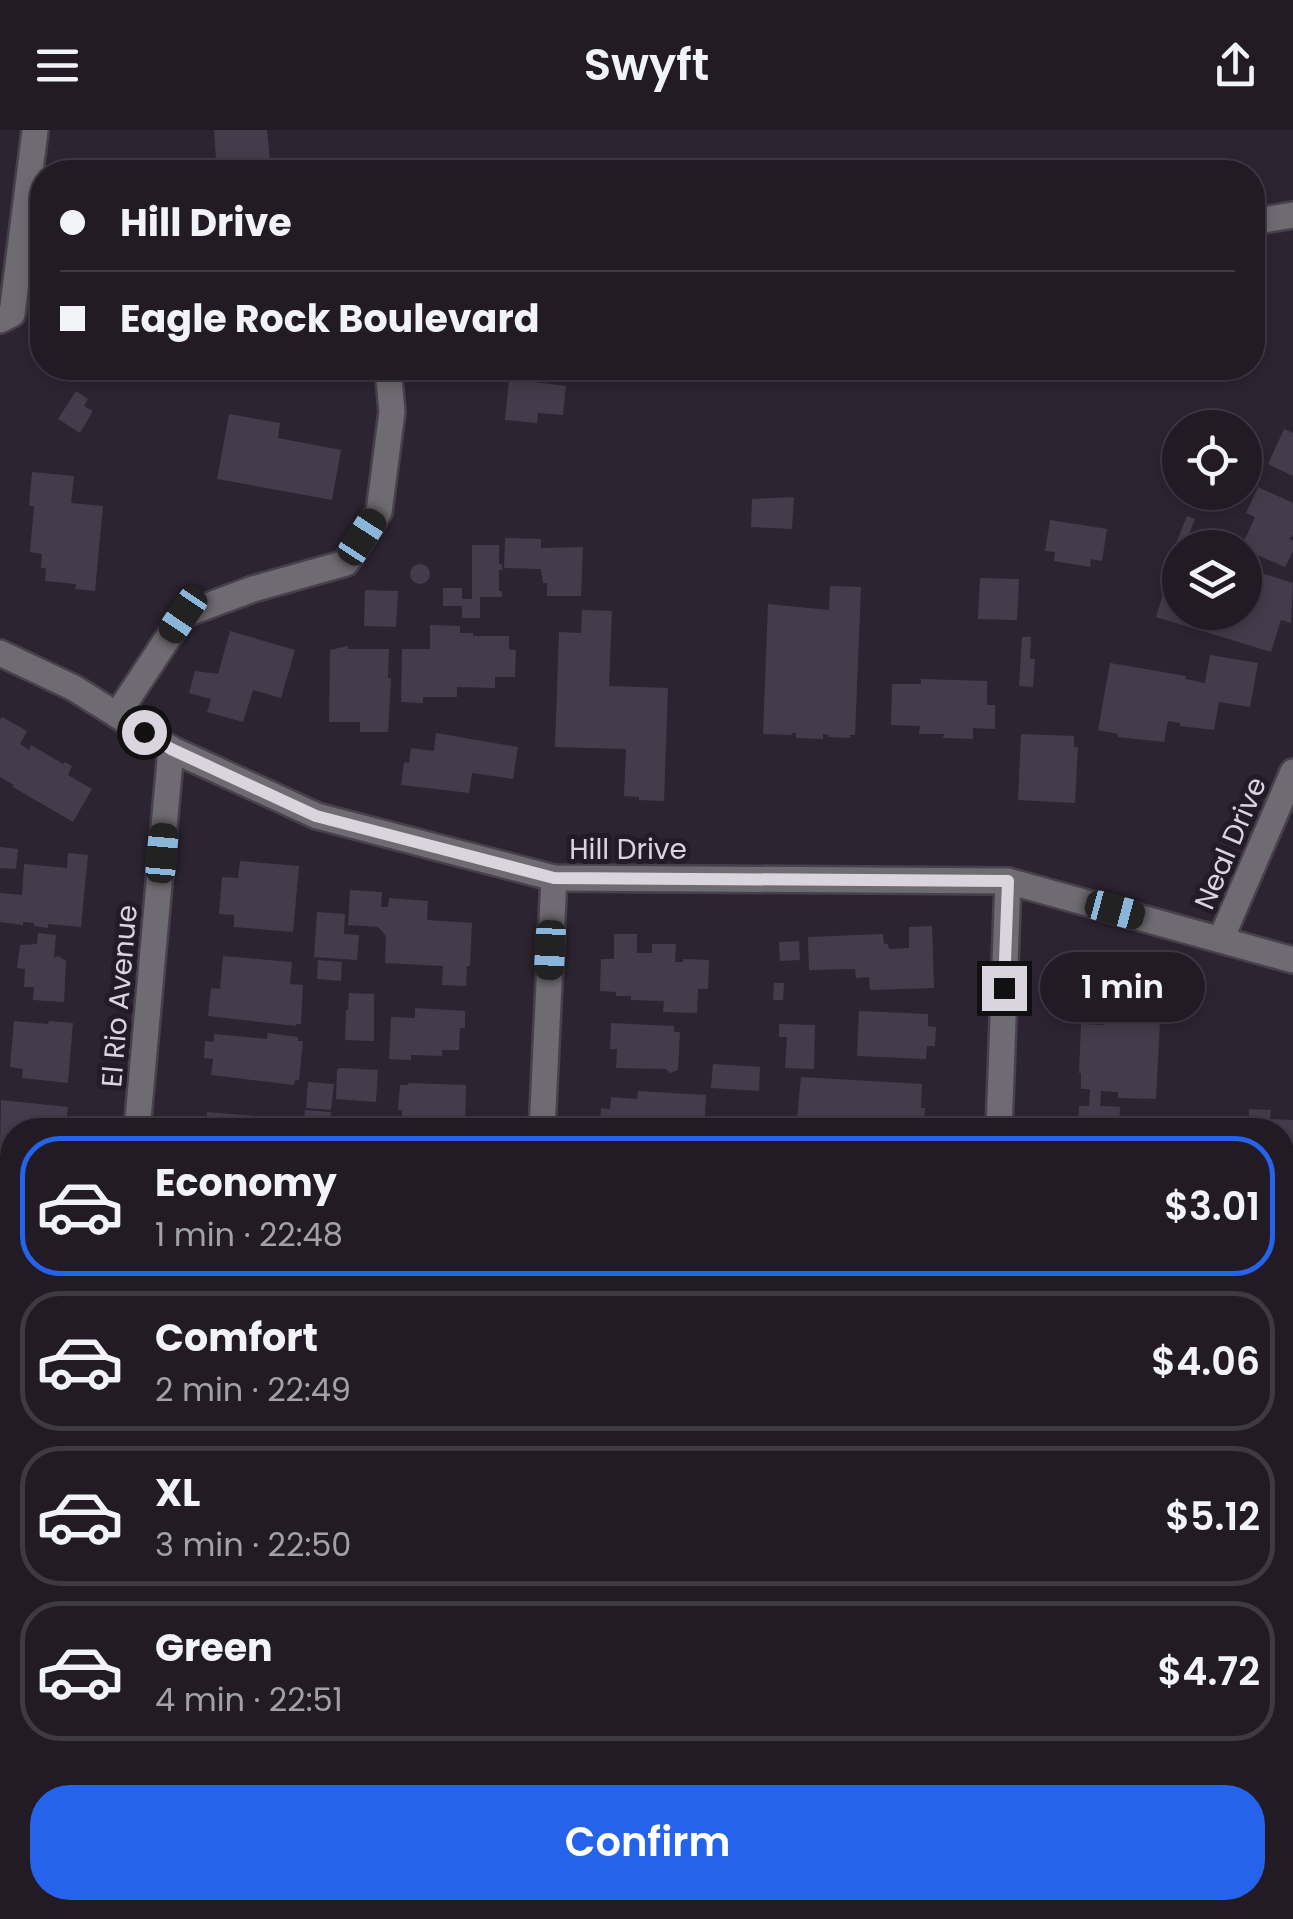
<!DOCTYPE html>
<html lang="en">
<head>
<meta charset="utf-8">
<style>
  :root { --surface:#221b26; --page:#2a242e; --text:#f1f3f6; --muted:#a2a1a7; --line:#3f3943; --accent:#2563eb }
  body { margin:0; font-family:Poppins,sans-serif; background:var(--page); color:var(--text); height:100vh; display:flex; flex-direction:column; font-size:38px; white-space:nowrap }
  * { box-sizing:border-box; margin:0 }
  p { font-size:32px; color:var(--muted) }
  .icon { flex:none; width:55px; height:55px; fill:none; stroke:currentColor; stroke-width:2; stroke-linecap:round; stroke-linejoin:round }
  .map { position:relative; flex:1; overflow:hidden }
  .drawer { position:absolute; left:0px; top:988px; width:1295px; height:802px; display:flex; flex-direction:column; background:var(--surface); border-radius:40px 40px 0 0; box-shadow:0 5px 15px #0003,0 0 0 2px var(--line) }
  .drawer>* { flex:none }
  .hud { position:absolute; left:30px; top:30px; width:1235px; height:220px; border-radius:40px; box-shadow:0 5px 15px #0003,0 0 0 2px var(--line); display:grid; align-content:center; height:220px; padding:0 30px; background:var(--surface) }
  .buttons { position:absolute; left:1162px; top:280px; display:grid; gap:20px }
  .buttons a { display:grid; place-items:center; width:100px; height:100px; border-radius:50%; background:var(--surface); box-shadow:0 5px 15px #0003,0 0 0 2px var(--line); font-size:50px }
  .end { position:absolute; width:45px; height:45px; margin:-22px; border:12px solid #dad4de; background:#111; box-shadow:0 0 0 5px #111 }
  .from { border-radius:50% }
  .bubble { position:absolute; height:70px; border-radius:35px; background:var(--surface); box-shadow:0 5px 15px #0003,0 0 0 2px var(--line); font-size:32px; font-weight:600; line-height:70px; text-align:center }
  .car { position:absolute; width:30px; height:60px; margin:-30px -15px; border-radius:12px; box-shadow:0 0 8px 2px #0007; background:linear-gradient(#222 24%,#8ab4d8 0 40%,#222 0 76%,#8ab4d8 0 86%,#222 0) }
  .hud b { display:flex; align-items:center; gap:35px; height:95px; font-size:38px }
  .hud b+b { border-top:2px solid var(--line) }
  .hud i { width:25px; height:25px; background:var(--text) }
  ul { padding:18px 0 0; list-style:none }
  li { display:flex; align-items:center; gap:30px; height:140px; margin:0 20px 15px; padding:0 10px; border:5px solid var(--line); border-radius:40px }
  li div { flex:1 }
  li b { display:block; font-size:38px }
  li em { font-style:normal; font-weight:600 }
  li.selected { border-color:var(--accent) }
  li>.icon { width:90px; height:90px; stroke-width:1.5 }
  .action { display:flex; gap:20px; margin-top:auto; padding:20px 30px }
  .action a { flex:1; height:115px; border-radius:40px; background:var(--accent); color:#fff; font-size:40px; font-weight:600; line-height:115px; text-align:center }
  header { display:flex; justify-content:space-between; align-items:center; height:130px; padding:0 30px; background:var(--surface); font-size:45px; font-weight:600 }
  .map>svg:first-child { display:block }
</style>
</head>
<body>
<header><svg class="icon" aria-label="menu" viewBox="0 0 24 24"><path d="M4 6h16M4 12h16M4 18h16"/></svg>Swyft<svg class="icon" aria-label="share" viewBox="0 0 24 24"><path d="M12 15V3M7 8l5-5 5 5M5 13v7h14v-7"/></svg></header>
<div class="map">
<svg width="1293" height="1789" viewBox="0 0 1293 1789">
  <rect width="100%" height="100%" fill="#2d2432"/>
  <g fill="#453c4b">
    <polygon points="214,0 267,0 271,42 217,42"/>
    <polygon points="509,249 566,256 563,285 538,283 537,293 505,290"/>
    <polygon points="76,261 88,269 84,276 93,281 80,303 58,289"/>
    <polygon points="229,284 280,293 278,308 341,320 332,370 217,349"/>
    <polygon points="1284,299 1293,303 1293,346 1268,334"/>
    <polygon points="32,342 74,346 71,373 103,376 95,461 75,459 76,454 45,451 46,438 41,438 42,424 30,422 34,376 29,376"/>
    <polygon points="1258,357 1293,373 1293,405 1289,409 1293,411 1293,421 1285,437 1241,418 1255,387 1246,383"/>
    <polygon points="794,367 792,399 751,397 752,369"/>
    <polygon points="1187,386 1195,389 1185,414 1177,411"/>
    <polygon points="1050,390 1107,399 1102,431 1091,429 1090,437 1054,431 1055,422 1045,421"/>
    <polygon points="505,408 541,409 541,418 583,417 581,466 547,466 547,453 543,453 541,439 504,438"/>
    <polygon points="472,415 499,415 499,434 502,434 502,440 499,440 499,461 502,461 502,467 480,467 480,488 462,488 462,476 443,476 443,458 462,458 462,469 472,469"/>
    <polygon points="1174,428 1180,430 1180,482 1245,482 1245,438 1293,453 1291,493 1281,490 1271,522 1156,487"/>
    <circle cx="420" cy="444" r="10"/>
    <polygon points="980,448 1019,449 1017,490 978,489"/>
    <polygon points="830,456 861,457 855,605 850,605 850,608 828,607 828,605 823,604 823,609 796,608 796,603 792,603 792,605 763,604 768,474 829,480"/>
    <polygon points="365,460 398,461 396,497 364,496"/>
    <polygon points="582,480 612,481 609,556 668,558 664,671 639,670 639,667 624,666 626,619 555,617 559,502 581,503"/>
    <polygon points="430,495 460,496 460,503 473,503 473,506 509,506 509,519 516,520 515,547 495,547 495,558 457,557 457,567 423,567 423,573 401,572 402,519 430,519"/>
    <polygon points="230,501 295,520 281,568 253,560 243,592 207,582 211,569 189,563 195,541 218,544"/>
    <polygon points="1022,507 1031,507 1030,529 1035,529 1033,557 1019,556"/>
    <polygon points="348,516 348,519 389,519 388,548 391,548 388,602 360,602 360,592 329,592 330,520"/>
    <polygon points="1210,525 1258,533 1250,577 1219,572 1214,600 1180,596 1180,593 1168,591 1164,612 1118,607 1118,604 1098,600 1110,533 1186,546 1185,549 1205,553"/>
    <polygon points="921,549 987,551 987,575 995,575 995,599 973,598 973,609 943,608 944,604 919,604 920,596 891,595 892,554 921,554"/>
    <polygon points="2,587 27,601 20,614 29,620 31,615 63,634 65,632 72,636 68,645 92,659 73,692 13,657 14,655 0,647 0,590"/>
    <polygon points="436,603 518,617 513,649 472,643 469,663 401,655 404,632 409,633 411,618 434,621"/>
    <polygon points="1021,604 1074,606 1074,617 1078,617 1075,673 1018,670"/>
    <polygon points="0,717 18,719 16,739 0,738"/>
    <polygon points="68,723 88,725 81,797 48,794 48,798 34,796 34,793 23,792 23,795 0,792 0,763 22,765 24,734 67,738"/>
    <polygon points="240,731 299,736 293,802 234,797 234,785 219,784 222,747 238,748"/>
    <polygon points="350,760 382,762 381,777 388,777 389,768 428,771 427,790 472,793 470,836 467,836 466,856 442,855 443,836 385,833 386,806 378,797 348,795"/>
    <polygon points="317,782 345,784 344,804 359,805 357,830 314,827"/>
    <polygon points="932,796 934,858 870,860 869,847 856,848 855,839 809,840 808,807 883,804 884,814 888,814 889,819 909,818 909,797"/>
    <polygon points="38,803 56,805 54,828 58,826 66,831 64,872 33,870 34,857 24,857 25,839 17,838 20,815 37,814"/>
    <polygon points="614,804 637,804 637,823 652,823 652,814 676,814 675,832 683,832 683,829 709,830 708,859 698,859 697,883 663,882 664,871 631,870 631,866 616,866 616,862 600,861 601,829 614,829"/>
    <polygon points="799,811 800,830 780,831 779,812"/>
    <polygon points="223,826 292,832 290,854 303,855 301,894 296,894 296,896 208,886 211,858 220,859"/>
    <polygon points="318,830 342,832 341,851 317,849"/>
    <polygon points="774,853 784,853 783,870 773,870"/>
    <polygon points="349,863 374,864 374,911 345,910 346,880 348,880"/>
    <polygon points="415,878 465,881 465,898 460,898 459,920 442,920 442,926 411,925 411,930 389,929 391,887 415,888"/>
    <polygon points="859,881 928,884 928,896 936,897 935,916 927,916 926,929 857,926"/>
    <polygon points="1104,889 1160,891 1156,969 1118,968 1118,962 1101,961 1100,976 1120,977 1119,1000 1078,1000 1079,976 1089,976 1090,959 1081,959 1081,943 1079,943 1081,894 1104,895"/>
    <polygon points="14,891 48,894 49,891 73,893 68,953 22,948 23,939 10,937"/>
    <polygon points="611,893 674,896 674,902 680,902 678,940 670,943 666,939 616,938 617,919 610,919"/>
    <polygon points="779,894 815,895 814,939 785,938 787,907 779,907"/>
    <polygon points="268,903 298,907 298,911 303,911 299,950 295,950 294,955 211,945 213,929 204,928 205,911 214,912 214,904 267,909"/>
    <polygon points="713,934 760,937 759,961 711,958"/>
    <polygon points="341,938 378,940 376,972 336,969 337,939"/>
    <polygon points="801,947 922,954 921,978 925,978 924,1000 890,1000 890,994 838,992 838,1000 796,1000"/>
    <polygon points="308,952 334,954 331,980 306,978"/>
    <polygon points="408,953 466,955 465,1000 398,1000 399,987 402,987 402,980 398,980 400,955 408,955"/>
    <polygon points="638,961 706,965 704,1000 610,1000 610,995 600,994 601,978 610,979 611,967 637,969"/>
    <polygon points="1,970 68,977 66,993 76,994 75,1000 12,1000 12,1023 0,1021"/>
    <polygon points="1249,979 1271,980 1270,989 1293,990 1293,1062 1282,1061 1282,1000 1248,1000"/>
    <polygon points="305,980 331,982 329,1000 303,1000"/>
    <polygon points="207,982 280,988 279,1000 194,1000 194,992 206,993"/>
    <polygon points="0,1052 9,1053 8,1065 12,1065 12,1108 0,1106"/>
    <polygon points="1287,1092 1293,1092 1293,1126 1286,1126"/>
    <polygon points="0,1134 12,1136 12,1174 0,1173"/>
    <polygon points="0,1223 12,1224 12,1271 6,1271 5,1275 0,1275"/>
    <polygon points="0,1301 12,1302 11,1374 0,1373"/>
    <polygon points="1289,1345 1293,1345 1293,1395 1282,1395 1282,1380 1287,1381"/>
    <polygon points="0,1434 12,1436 12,1486 0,1484"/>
    <polygon points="0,1505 12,1506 12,1567 0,1566"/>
    <polygon points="1282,1512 1293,1512 1293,1589 1282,1588"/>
    <polygon points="0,1578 12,1579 12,1622 4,1621 3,1638 0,1638"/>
    <polygon points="0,1662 5,1663 5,1668 7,1668 3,1712 0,1711"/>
    <polygon points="1282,1662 1293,1663 1293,1711 1282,1710"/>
    <polygon points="0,1744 8,1744 5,1777 0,1777"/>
    <polygon points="1282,1753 1293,1753 1293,1789 1272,1789 1272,1784 1267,1784 1268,1778 1282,1778"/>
    <polygon points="142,1778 201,1778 200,1789 141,1789"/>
    <polygon points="245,1778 279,1778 278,1789 244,1789"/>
    <polygon points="366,1778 435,1778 435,1783 403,1783 366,1781"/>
    <polygon points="564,1778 629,1778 669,1781 668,1789 564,1789"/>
    <polygon points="779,1778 894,1778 894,1789 778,1789"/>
    <polygon points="1046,1778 1133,1778 1133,1789 1045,1789"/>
    <polygon points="1194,1778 1226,1778 1225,1789 1193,1789"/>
  </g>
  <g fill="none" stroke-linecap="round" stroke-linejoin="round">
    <defs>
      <g id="minor">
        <polyline points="1252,92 1293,85"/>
        <polyline points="0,190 12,184 35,1"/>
        <polyline points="0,523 74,558 171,619 317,686 554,748 1008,751 1293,830"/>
        <polyline points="117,585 183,485 253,459 346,433 379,382 392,282 388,238"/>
        <polyline points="1221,809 1293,642"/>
        <polyline points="137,1000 171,619"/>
        <polyline points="542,1000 554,748"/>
        <polyline points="999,1000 1008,751"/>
        <polyline points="0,1401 12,1404"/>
        <polyline points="64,1789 65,1778"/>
        <polyline points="505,1789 506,1778"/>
        <polyline points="969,1789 969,1778"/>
      </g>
    </defs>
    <use href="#minor" stroke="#49404e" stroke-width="30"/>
    <use href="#minor" stroke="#6f6b72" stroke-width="25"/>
  </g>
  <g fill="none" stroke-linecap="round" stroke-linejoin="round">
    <polyline stroke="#dad4de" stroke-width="12" points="144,602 171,619 316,686 554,748 1008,751 1004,858"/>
  </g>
  <g text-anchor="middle" stroke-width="10" stroke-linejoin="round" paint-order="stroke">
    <g font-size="28" fill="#dad4de" stroke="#231b28">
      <text transform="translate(1230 713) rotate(-67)" y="10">Neal Drive</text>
      <text x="628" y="729">Hill Drive</text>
      <text transform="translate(119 866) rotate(-85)" y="10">El Rio Avenue</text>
    </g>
  </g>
</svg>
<div class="buttons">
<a><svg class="icon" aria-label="locate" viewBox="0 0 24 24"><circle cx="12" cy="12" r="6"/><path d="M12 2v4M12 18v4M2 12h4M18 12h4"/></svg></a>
<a><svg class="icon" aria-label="layers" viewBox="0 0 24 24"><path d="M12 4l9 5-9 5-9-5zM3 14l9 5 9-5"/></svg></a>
</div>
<i class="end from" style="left:144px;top:602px"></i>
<i class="end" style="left:1004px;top:858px"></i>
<div class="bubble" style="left:1040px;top:822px;width:165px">1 min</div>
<i class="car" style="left:362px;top:407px;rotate:33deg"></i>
<i class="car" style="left:183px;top:485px;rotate:214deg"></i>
<i class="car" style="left:162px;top:723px;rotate:5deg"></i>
<i class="car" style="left:1115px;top:780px;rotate:105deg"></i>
<i class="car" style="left:550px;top:820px;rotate:183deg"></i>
<div class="hud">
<b><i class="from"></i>Hill Drive</b>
<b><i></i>Eagle Rock Boulevard</b>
</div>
<section class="drawer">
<ul>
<li class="selected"><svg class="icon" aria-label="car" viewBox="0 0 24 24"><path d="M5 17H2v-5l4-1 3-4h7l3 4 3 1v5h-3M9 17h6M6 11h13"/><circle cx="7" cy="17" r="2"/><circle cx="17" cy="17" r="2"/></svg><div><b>Economy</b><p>1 min · 22:48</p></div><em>$3.01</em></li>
<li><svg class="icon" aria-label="car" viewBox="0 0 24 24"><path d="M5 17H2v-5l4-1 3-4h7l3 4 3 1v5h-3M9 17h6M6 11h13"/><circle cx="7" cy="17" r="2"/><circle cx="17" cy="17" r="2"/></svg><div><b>Comfort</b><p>2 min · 22:49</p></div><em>$4.06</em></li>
<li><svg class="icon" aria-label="car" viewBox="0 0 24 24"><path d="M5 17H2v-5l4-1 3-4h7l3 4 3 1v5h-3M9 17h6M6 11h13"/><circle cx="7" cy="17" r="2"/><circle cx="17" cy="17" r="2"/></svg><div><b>XL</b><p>3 min · 22:50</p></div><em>$5.12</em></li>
<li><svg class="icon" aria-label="car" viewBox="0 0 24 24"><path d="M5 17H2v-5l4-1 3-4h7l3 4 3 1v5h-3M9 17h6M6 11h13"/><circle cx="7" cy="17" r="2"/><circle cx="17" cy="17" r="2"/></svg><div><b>Green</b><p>4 min · 22:51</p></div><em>$4.72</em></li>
</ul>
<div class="action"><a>Confirm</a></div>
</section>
</div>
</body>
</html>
